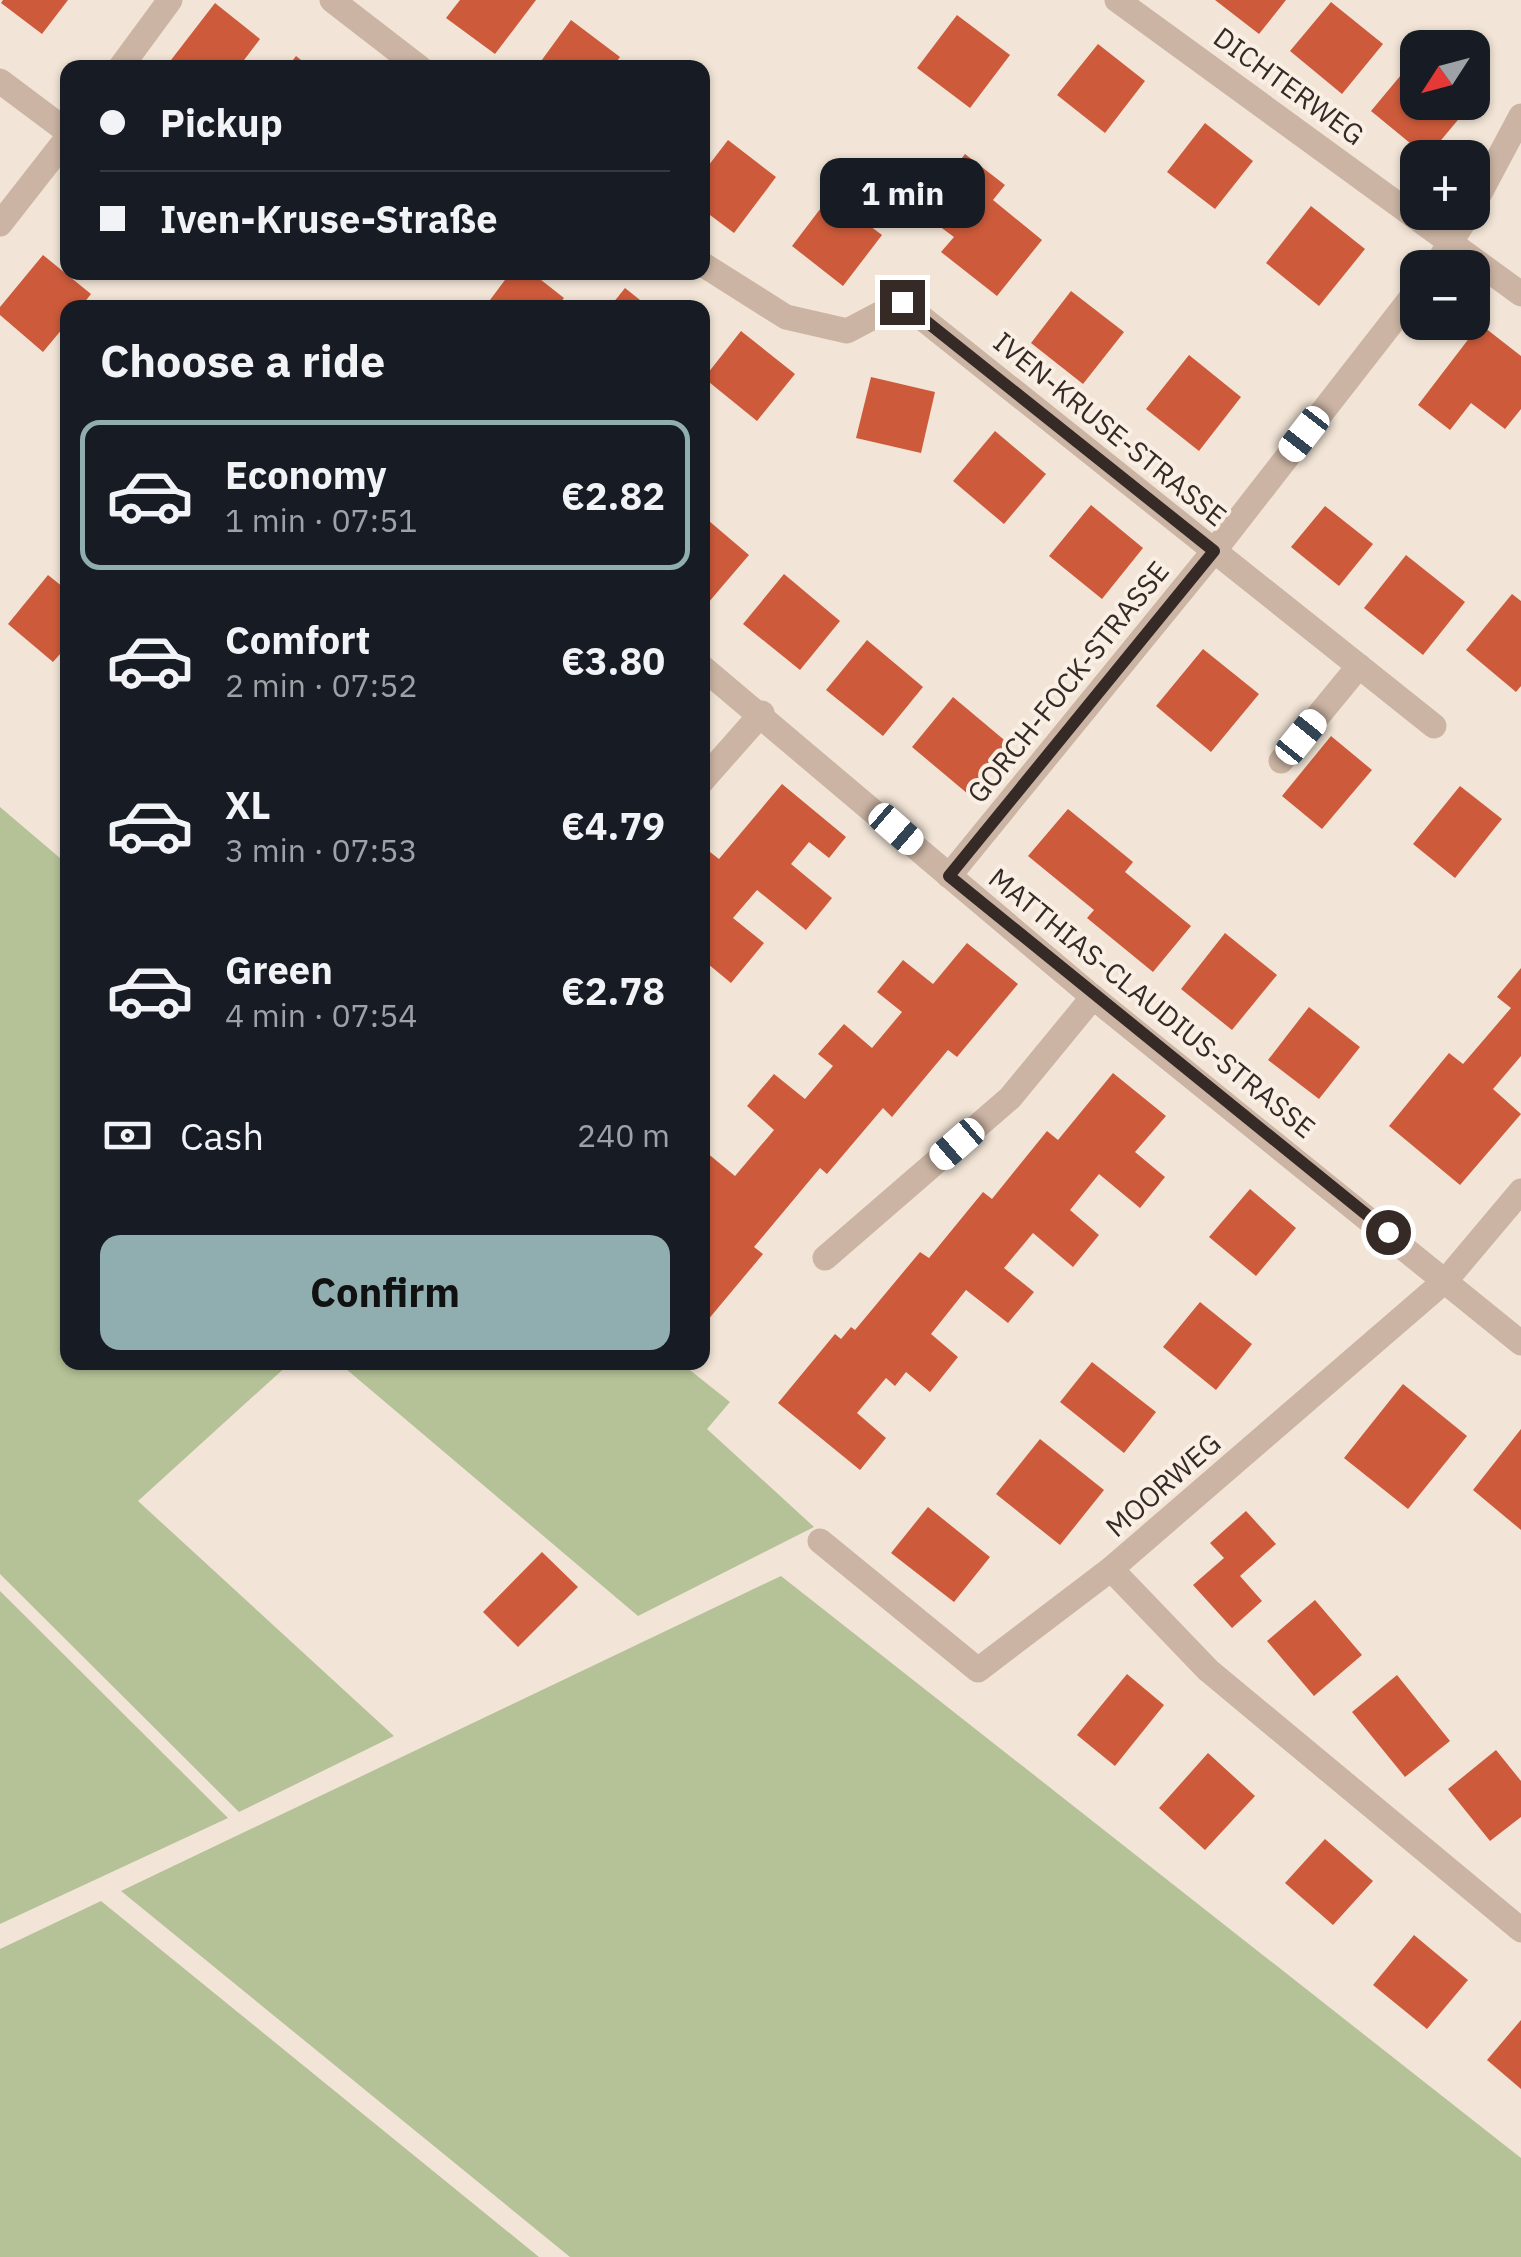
<!DOCTYPE html>
<html lang="en">
<head>
<meta charset="utf-8">
<style>
  :root { --surface:#171b24; --page:#20242c; --text:#f1f3f6; --muted:#9ea1a6; --line:#363941; --accent:#90adaf }
  body { margin:0; font-family:"IBM Plex Sans",sans-serif; background:var(--page); color:var(--text); height:100vh; display:flex; flex-direction:column; font-size:38px; white-space:nowrap }
  * { box-sizing:border-box; margin:0 }
  p { font-size:32px; color:var(--muted) }
  .icon { flex:none; width:55px; height:55px; fill:none; stroke:currentColor; stroke-width:2; stroke-linecap:round; stroke-linejoin:round }
  .map { position:relative; flex:1; overflow:hidden }
  .details { position:absolute; left:60px; top:300px; width:650px; height:1070px; display:flex; flex-direction:column; background:var(--surface); border-radius:20px; box-shadow:0 2px 8px #0004 }
  .details>* { flex:none }
  .top-card { position:absolute; left:60px; top:60px; width:650px; height:220px; border-radius:20px; box-shadow:0 2px 8px #0004; display:grid; align-content:center; height:220px; padding:0 40px; background:var(--surface) }
  .needle { width:65px; rotate:234deg }
  .buttons { position:absolute; left:1400px; top:30px; display:grid; gap:20px }
  .buttons a { display:grid; place-items:center; width:90px; height:90px; border-radius:20px; background:var(--surface); box-shadow:0 2px 8px #0004; font-size:50px }
  .end { position:absolute; width:45px; height:45px; margin:-22px; border:12px solid #352a25; background:#fff; box-shadow:0 0 0 5px #fff }
  .from { border-radius:50% }
  .bubble { position:absolute; height:70px; border-radius:20px; background:var(--surface); box-shadow:0 2px 8px #0004; font-size:32px; font-weight:800; line-height:70px; text-align:center }
  .car { position:absolute; width:30px; height:60px; margin:-30px -15px; border-radius:12px; box-shadow:0 0 8px 2px #0007; background:linear-gradient(#fff 24%,#345 0 40%,#fff 0 76%,#345 0 86%,#fff 0) }
  .top-card b { display:flex; align-items:center; gap:35px; height:95px; font-size:38px }
  .top-card b+b { border-top:2px solid var(--line) }
  .top-card i { width:25px; height:25px; background:var(--text) }
  ul { padding:0; list-style:none }
  li { display:flex; align-items:center; gap:30px; height:150px; margin:0 20px 15px; padding:0 20px; border:5px solid transparent; border-radius:20px }
  li div { flex:1 }
  li b { display:block; font-size:38px }
  li em { font-style:normal; font-weight:800 }
  li.selected { border-color:var(--accent) }
  li>.icon { width:90px; height:90px; stroke-width:1.5 }
  h2 { padding:0 40px; font-size:45px; line-height:120px }
  .pay { display:flex; align-items:center; gap:25px; height:110px; padding:0 40px; font-size:38px }
  .pay p { margin-inline-start:auto }
  .primary-button { display:flex; gap:20px; margin-top:auto; padding:20px 40px }
  .primary-button a { flex:1; height:115px; border-radius:20px; background:var(--accent); color:#111; font-size:40px; font-weight:800; line-height:115px; text-align:center }
  .map>svg:first-child { display:block }
</style>
</head>
<body>
<div class="map">
<svg width="1521" height="2257" viewBox="0 0 1521 2257">
  <rect width="100%" height="100%" fill="#f2e5d7"/>
  <g fill="#b5c297">
    <polygon points="0,807 67,864 68,1362 290,1363 138,1501 394,1736 239,1812 0,1574"/>
    <polygon points="339,1363 681,1363 730,1402 707,1429 814,1527 638,1616"/>
    <polygon points="781,1576 1521,2158 1521,2257 570,2257 121,1891"/>
    <polygon points="0,1591 228,1818 0,1924"/>
    <polygon points="101,1901 539,2257 0,2257 0,1949"/>
  </g>
  <g fill="#cd5b3b">
    <polygon points="3,0 68,0 42,34 1,3"/>
    <polygon points="460,0 536,0 495,54 446,18"/>
    <polygon points="1215,0 1286,0 1259,34"/>
    <polygon points="1331,2 1383,44 1342,94 1290,51"/>
    <polygon points="215,3 260,39 238,68 181,68 171,60"/>
    <polygon points="957,15 1010,55 970,108 917,68"/>
    <polygon points="571,20 620,57 612,68 536,68"/>
    <polygon points="1098,44 1145,81 1105,133 1057,95"/>
    <polygon points="296,56 311,68 287,68"/>
    <polygon points="1406,69 1418,79 1418,102 1446,102 1462,115 1427,157 1371,111"/>
    <polygon points="1205,123 1253,161 1215,209 1167,172"/>
    <polygon points="728,140 776,177 734,233 702,209 702,174"/>
    <polygon points="965,154 1005,185 993,200 1042,240 997,296 941,252 954,237 920,212"/>
    <polygon points="830,196 882,235 843,286 792,246"/>
    <polygon points="1311,206 1365,249 1319,306 1266,263"/>
    <polygon points="43,255 91,294 80,308 68,308 68,322 43,352 0,315 0,307"/>
    <polygon points="511,272 531,272 564,298 556,308 484,308"/>
    <polygon points="625,288 650,308 609,308"/>
    <polygon points="1071,291 1124,332 1083,384 1031,343"/>
    <polygon points="1480,324 1521,356 1521,409 1505,429 1471,403 1450,430 1418,405"/>
    <polygon points="741,331 795,374 757,421 704,378"/>
    <polygon points="1189,355 1241,397 1199,451 1146,409"/>
    <polygon points="871,377 935,392 921,453 856,438"/>
    <polygon points="995,431 1046,474 1004,524 953,481"/>
    <polygon points="1091,505 1143,548 1102,599 1049,556"/>
    <polygon points="1325,506 1373,544 1339,586 1291,547"/>
    <polygon points="702,515 749,555 702,610"/>
    <polygon points="1406,555 1465,602 1423,655 1364,608"/>
    <polygon points="784,574 840,621 800,670 743,624"/>
    <polygon points="48,575 68,591 68,645 53,662 8,624"/>
    <polygon points="1512,594 1521,601 1521,686 1516,692 1466,650"/>
    <polygon points="867,640 923,687 883,736 826,690"/>
    <polygon points="1203,649 1259,694 1211,752 1156,706"/>
    <polygon points="953,697 1009,744 968,794 912,747"/>
    <polygon points="1331,736 1372,770 1322,829 1282,796"/>
    <polygon points="782,784 846,837 829,858 809,842 791,864 832,898 806,930 757,890 733,918 764,943 731,983 702,959 702,861 710,852 719,859"/>
    <polygon points="1460,786 1502,819 1455,878 1413,844"/>
    <polygon points="1068,809 1133,862 1125,872 1191,926 1153,972 1087,918 1094,910 1028,856"/>
    <polygon points="1225,933 1277,975 1232,1030 1181,989"/>
    <polygon points="967,943 1018,984 957,1057 948,1050 892,1117 883,1108 827,1174 820,1168 754,1247 763,1254 702,1327 702,1220 710,1211 702,1204 702,1157 706,1152 735,1176 774,1130 747,1106 774,1074 805,1099 833,1066 818,1054 844,1024 872,1048 902,1012 877,992 903,960 933,984"/>
    <polygon points="1521,968 1521,1056 1493,1089 1521,1114 1460,1185 1389,1126 1449,1053 1463,1064 1511,1008 1497,997"/>
    <polygon points="1309,1007 1360,1047 1319,1099 1268,1060"/>
    <polygon points="1113,1073 1166,1116 1135,1152 1165,1177 1140,1208 1099,1174 1070,1210 1099,1235 1073,1267 1033,1233 1004,1268 1034,1292 1008,1323 966,1290 931,1334 958,1357 930,1392 906,1372 895,1386 886,1378 857,1413 886,1438 860,1470 778,1403 835,1334 841,1339 851,1327 855,1330 920,1252 929,1258 983,1192 992,1199 1047,1131 1058,1140"/>
    <polygon points="1250,1189 1296,1228 1256,1276 1209,1237"/>
    <polygon points="1200,1302 1252,1344 1216,1390 1163,1347"/>
    <polygon points="1092,1362 1156,1412 1124,1453 1060,1402"/>
    <polygon points="1403,1384 1467,1436 1408,1509 1344,1458"/>
    <polygon points="1521,1429 1521,1530 1473,1490"/>
    <polygon points="1040,1439 1104,1490 1060,1545 996,1494"/>
    <polygon points="928,1507 990,1557 954,1602 891,1553"/>
    <polygon points="1246,1511 1276,1544 1240,1576 1262,1601 1232,1628 1193,1585 1224,1558 1210,1543"/>
    <polygon points="542,1552 578,1587 518,1647 483,1612"/>
    <polygon points="1315,1600 1362,1655 1314,1696 1267,1641"/>
    <polygon points="1127,1674 1164,1705 1115,1766 1077,1735"/>
    <polygon points="1397,1675 1450,1741 1405,1777 1352,1712"/>
    <polygon points="1496,1750 1521,1781 1521,1817 1490,1841 1448,1789"/>
    <polygon points="1208,1753 1255,1796 1205,1850 1159,1808"/>
    <polygon points="1325,1839 1373,1881 1333,1925 1285,1883"/>
    <polygon points="1414,1935 1468,1980 1427,2029 1373,1985"/>
    <polygon points="1521,2020 1521,2089 1487,2060"/>
  </g>
  <g fill="none" stroke-linecap="round" stroke-linejoin="round">
    <g stroke="#cbb4a3" stroke-width="25">
      <polyline points="332,0 420,68"/>
      <polyline points="1117,0 1521,294"/>
      <polyline points="120,68 170,0"/>
      <polyline points="0,81 68,132"/>
      <polyline points="1472,208 1521,116"/>
      <polyline points="0,224 68,137"/>
      <polyline points="702,264 786,317 847,331 902,302 1434,726"/>
      <polyline points="1434,268 1470,212"/>
      <polyline points="702,667 1093,997 1521,1343"/>
      <polyline points="1281,761 1359,666"/>
      <polyline points="702,781 762,713"/>
      <polyline points="949,876 1214,551 1418,289"/>
      <polyline points="825,1258 1010,1098 1093,997"/>
      <polyline points="820,1541 978,1670 1111,1569 1447,1279 1521,1191"/>
      <polyline points="1111,1569 1208,1670 1521,1930"/>
    </g>
  </g>
  <g fill="none" stroke-linecap="round" stroke-linejoin="round">
    <polyline stroke="#352a25" stroke-width="12" points="902,302 1214,551 949,876 1388,1232"/>
  </g>
  <g text-anchor="middle" stroke-width="8" stroke-linejoin="round" paint-order="stroke">
    <g font-size="28" fill="#352a25" stroke="#faefe4">
      <text transform="translate(1289 86) rotate(36)" y="10">DICHTERWEG</text>
      <text transform="translate(1110 429) rotate(39)" y="10">IVEN-KRUSE-STRASSE</text>
      <text transform="translate(1068 682) rotate(-51)" y="10">GORCH-FOCK-STRASSE</text>
      <text transform="translate(1152 1003) rotate(39)" y="10">MATTHIAS-CLAUDIUS-STRASSE</text>
      <text transform="translate(1163 1485) rotate(-41)" y="10">MOORWEG</text>
    </g>
  </g>
</svg>
<div class="buttons">
<a><svg class="needle" viewBox="-14 -14 28 28"><path d="M0-13l5 13h-10z" fill="#e53935"/><path d="M0 13l5-13h-10z" fill="#9ea1a6"/></svg></a>
<a>+</a>
<a>−</a>
</div>
<i class="end from" style="left:1388px;top:1232px"></i>
<i class="end" style="left:902px;top:302px"></i>
<div class="bubble" style="left:820px;top:158px;width:165px">1 min</div>
<i class="car" style="left:1304px;top:434px;rotate:218deg"></i>
<i class="car" style="left:1301px;top:737px;rotate:39deg"></i>
<i class="car" style="left:896px;top:829px;rotate:131deg"></i>
<i class="car" style="left:957px;top:1144px;rotate:229deg"></i>
<div class="top-card">
<b><i class="from"></i>Pickup</b>
<b><i></i>Iven-Kruse-Straße</b>
</div>
<section class="details">
<h2>Choose a ride</h2>
<ul>
<li class="selected"><svg class="icon" aria-label="car" viewBox="0 0 24 24"><path d="M5 17H2v-5l4-1 3-4h7l3 4 3 1v5h-3M9 17h6M6 11h13"/><circle cx="7" cy="17" r="2"/><circle cx="17" cy="17" r="2"/></svg><div><b>Economy</b><p>1 min · 07:51</p></div><em>€2.82</em></li>
<li><svg class="icon" aria-label="car" viewBox="0 0 24 24"><path d="M5 17H2v-5l4-1 3-4h7l3 4 3 1v5h-3M9 17h6M6 11h13"/><circle cx="7" cy="17" r="2"/><circle cx="17" cy="17" r="2"/></svg><div><b>Comfort</b><p>2 min · 07:52</p></div><em>€3.80</em></li>
<li><svg class="icon" aria-label="car" viewBox="0 0 24 24"><path d="M5 17H2v-5l4-1 3-4h7l3 4 3 1v5h-3M9 17h6M6 11h13"/><circle cx="7" cy="17" r="2"/><circle cx="17" cy="17" r="2"/></svg><div><b>XL</b><p>3 min · 07:53</p></div><em>€4.79</em></li>
<li><svg class="icon" aria-label="car" viewBox="0 0 24 24"><path d="M5 17H2v-5l4-1 3-4h7l3 4 3 1v5h-3M9 17h6M6 11h13"/><circle cx="7" cy="17" r="2"/><circle cx="17" cy="17" r="2"/></svg><div><b>Green</b><p>4 min · 07:54</p></div><em>€2.78</em></li>
</ul>
<div class="pay"><svg class="icon" aria-label="cash" viewBox="0 0 24 24"><path d="M3 7h18v10H3z"/><circle cx="12" cy="12" r="2"/></svg>Cash<p>240 m</p></div>
<div class="primary-button"><a>Confirm</a></div>
</section>
</div>
</body>
</html>
